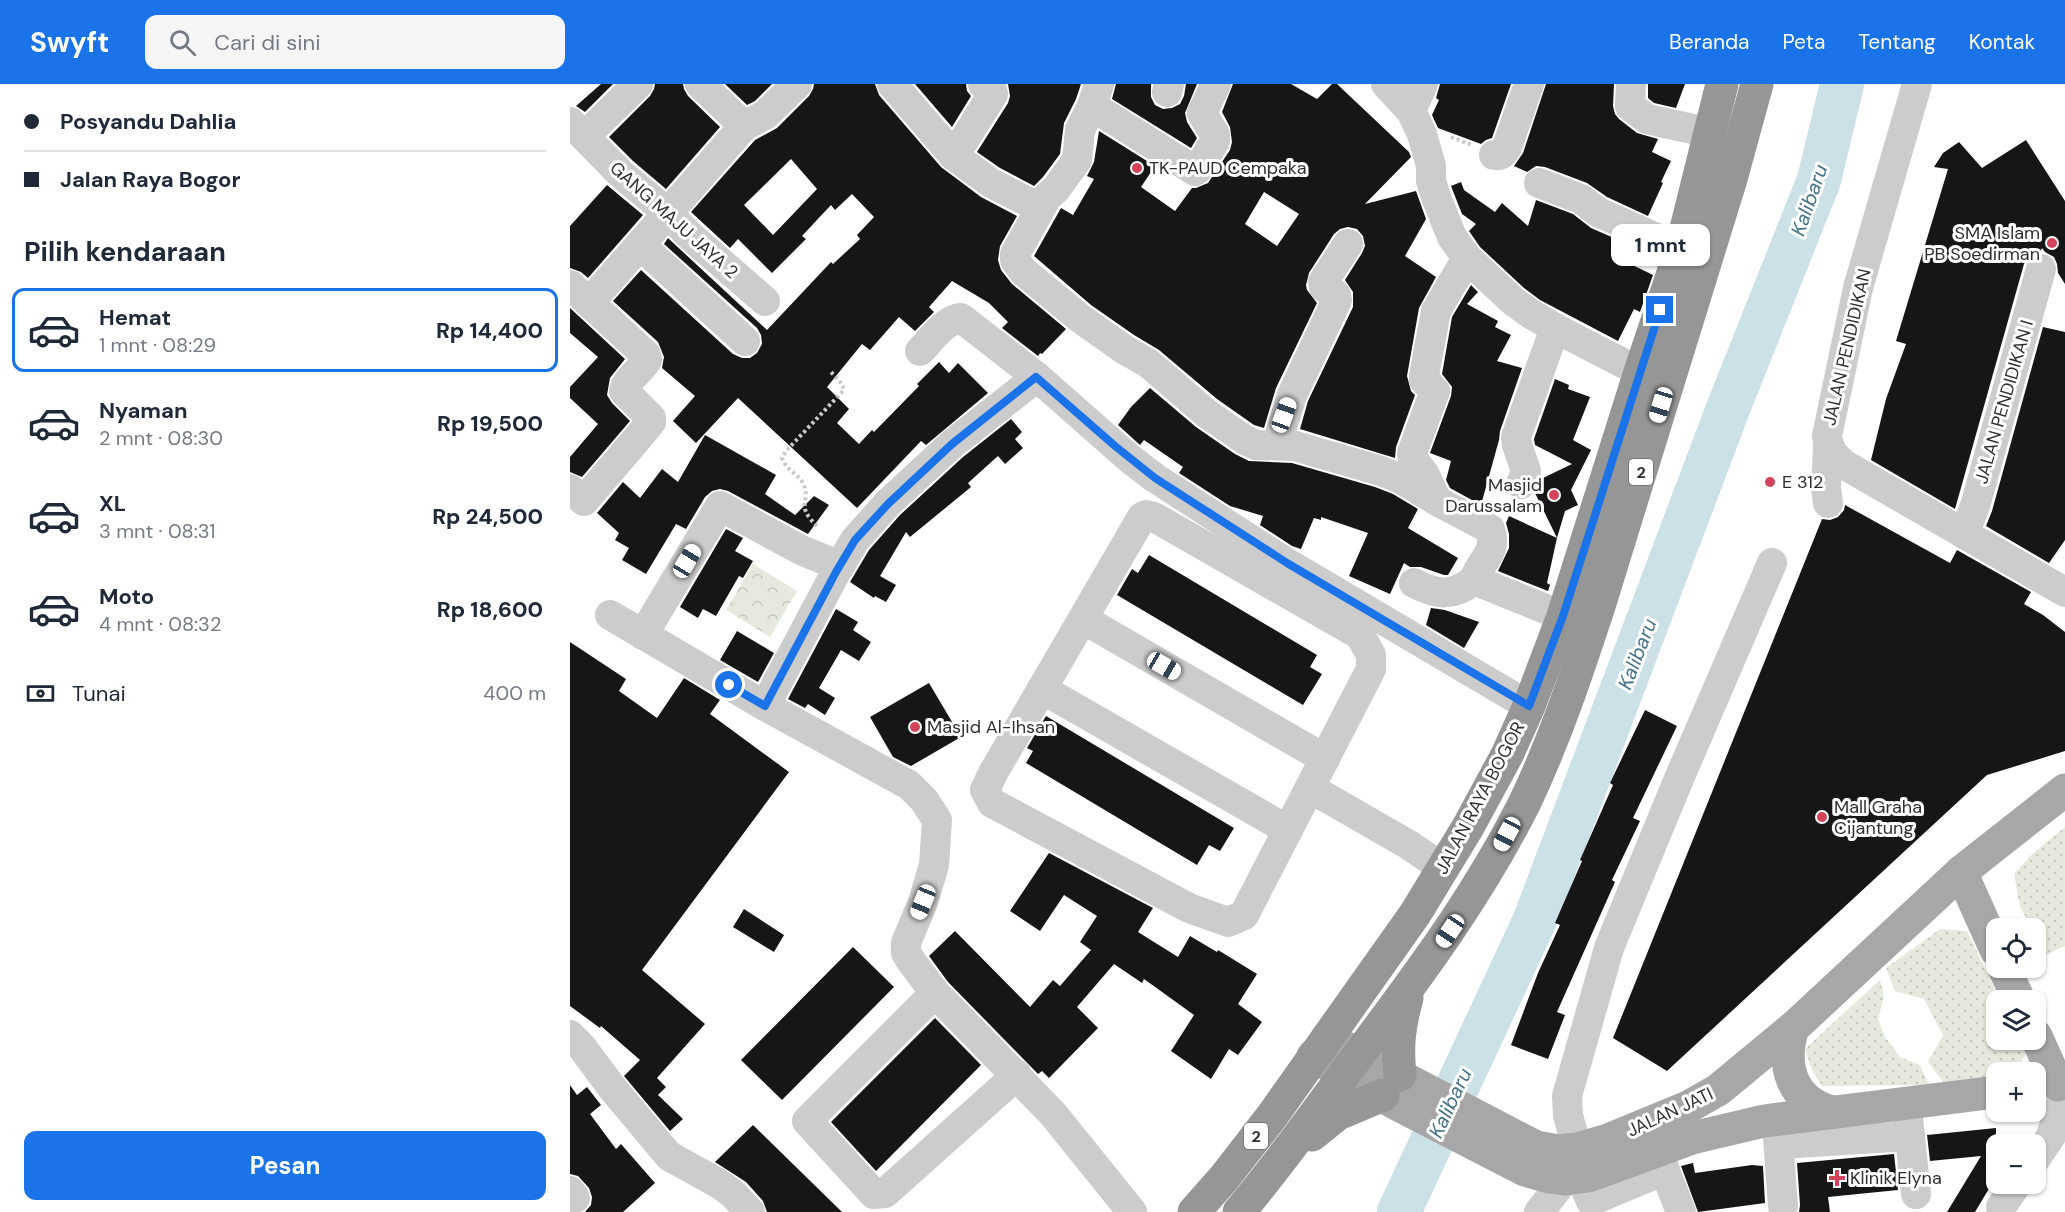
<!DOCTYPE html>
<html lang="id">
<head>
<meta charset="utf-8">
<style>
  :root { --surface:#fff; --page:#f6f6f7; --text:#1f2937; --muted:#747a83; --line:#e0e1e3; --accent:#1a73e8 }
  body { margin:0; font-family:"DM Sans",sans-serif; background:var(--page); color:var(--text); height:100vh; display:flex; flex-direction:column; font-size:22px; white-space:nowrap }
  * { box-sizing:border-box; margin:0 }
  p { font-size:20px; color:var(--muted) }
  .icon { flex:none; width:33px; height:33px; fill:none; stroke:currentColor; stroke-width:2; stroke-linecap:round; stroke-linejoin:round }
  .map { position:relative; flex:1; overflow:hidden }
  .side { display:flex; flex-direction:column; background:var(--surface); width:570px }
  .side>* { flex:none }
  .banner { display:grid; align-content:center; height:132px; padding:0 24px; background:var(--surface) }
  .controls { position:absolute; left:1416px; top:834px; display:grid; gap:12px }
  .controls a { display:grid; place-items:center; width:60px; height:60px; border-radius:12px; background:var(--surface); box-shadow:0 2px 4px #0004; font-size:30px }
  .end { position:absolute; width:27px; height:27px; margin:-14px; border:8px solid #1a73e8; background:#fff; box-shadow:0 0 0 3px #fff }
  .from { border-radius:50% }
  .bubble { position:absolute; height:42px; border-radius:12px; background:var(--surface); box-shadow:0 2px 4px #0004; font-size:20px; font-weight:800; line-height:42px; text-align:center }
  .car { position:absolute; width:18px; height:36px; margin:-18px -9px; border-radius:8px; box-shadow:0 0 4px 2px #0007; background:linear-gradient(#fff 24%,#345 0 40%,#fff 0 76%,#345 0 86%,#fff 0) }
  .banner b { display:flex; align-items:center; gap:21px; height:57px; font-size:22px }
  .banner b+b { border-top:2px solid var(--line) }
  .banner i { width:15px; height:15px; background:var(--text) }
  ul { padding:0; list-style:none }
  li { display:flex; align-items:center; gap:18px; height:84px; margin:0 12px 9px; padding:0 12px; border:3px solid transparent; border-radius:12px }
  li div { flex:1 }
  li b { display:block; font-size:22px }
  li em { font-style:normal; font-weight:800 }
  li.on { border-color:var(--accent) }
  li>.icon { width:54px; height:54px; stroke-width:1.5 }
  h2 { padding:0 24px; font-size:27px; line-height:72px }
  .pay { display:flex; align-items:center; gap:15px; height:66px; padding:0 24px; font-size:22px }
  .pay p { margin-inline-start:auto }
  .primary-button { display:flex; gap:12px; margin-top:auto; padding:12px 24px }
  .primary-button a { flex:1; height:69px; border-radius:12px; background:var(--accent); color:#fff; font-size:24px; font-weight:800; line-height:69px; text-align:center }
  header { display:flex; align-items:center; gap:36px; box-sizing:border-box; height:84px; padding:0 30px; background:var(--accent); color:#fff }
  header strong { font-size:28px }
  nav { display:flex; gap:33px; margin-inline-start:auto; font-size:21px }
  .search { width:420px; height:54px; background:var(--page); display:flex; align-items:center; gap:15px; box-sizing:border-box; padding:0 21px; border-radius:12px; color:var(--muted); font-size:22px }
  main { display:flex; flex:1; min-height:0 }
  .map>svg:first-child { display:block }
</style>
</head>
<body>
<header>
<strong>Swyft</strong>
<div class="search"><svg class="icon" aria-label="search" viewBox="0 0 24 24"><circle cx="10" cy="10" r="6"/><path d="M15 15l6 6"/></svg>Cari di sini</div>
<nav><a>Beranda</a><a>Peta</a><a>Tentang</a><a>Kontak</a></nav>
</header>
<main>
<section class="side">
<div class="banner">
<b><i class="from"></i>Posyandu Dahlia</b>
<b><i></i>Jalan Raya Bogor</b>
</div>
<h2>Pilih kendaraan</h2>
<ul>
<li class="on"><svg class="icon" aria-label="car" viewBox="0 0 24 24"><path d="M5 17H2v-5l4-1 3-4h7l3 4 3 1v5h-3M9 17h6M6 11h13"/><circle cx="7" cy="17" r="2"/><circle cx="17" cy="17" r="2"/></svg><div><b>Hemat</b><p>1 mnt · 08:29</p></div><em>Rp 14,400</em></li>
<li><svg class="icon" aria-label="car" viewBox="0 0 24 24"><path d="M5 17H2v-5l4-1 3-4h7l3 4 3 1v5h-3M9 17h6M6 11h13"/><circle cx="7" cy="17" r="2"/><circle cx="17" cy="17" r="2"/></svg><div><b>Nyaman</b><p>2 mnt · 08:30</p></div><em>Rp 19,500</em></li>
<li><svg class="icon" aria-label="car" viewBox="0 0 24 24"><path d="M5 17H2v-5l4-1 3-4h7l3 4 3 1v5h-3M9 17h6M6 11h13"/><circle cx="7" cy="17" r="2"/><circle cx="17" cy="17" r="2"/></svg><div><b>XL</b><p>3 mnt · 08:31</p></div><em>Rp 24,500</em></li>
<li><svg class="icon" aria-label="car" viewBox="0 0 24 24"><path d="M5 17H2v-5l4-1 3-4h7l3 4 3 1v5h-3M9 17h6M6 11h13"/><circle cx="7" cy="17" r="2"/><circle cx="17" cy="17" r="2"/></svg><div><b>Moto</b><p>4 mnt · 08:32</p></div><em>Rp 18,600</em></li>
</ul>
<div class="pay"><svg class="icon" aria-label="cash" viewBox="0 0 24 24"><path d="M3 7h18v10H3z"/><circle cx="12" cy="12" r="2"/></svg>Tunai<p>400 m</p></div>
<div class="primary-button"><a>Pesan</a></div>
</section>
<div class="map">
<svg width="1495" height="1128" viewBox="0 0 1495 1128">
  <defs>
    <pattern id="park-crowns" width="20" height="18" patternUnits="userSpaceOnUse" patternTransform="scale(1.5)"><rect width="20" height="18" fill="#e6eade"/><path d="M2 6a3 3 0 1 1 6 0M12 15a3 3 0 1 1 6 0" fill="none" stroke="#c6c9bf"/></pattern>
    <pattern id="garden-dots" width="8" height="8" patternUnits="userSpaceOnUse" patternTransform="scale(1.5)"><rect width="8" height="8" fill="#e6eade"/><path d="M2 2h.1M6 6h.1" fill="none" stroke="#c6c9bf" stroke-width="1.8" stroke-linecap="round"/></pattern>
  </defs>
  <rect width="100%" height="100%" fill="#fff"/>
  <polygon fill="url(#park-crowns)" points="183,480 227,507 200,553 156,526"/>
  <g fill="url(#garden-dots)">
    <polygon points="1495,743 1495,862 1476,871 1466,852 1466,844 1462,844 1450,823 1444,790 1460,772"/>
    <polygon points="1370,845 1397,847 1430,916 1426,916 1426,956 1451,956 1457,968 1445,988 1426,988 1426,992 1374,999 1358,978 1373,951 1354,915 1325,907 1316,884"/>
    <polygon points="1310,896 1314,912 1308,935 1315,953 1330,973 1350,981 1359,1001 1252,1002 1242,986 1235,965"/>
  </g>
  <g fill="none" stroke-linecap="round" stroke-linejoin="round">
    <polyline stroke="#cce0e8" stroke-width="44" points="829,1128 964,838 1159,322 1249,96 1272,0"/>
  </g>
  <g fill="#161616" fill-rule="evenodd">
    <polygon points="31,0 43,0 15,28 6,22"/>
    <polygon points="85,0 113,0 114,5 118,12 150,43 96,105 63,77 39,53 80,12 84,5"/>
    <polygon points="155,0 202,0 185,17 177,21"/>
    <path d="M244,0H305L309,11L371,83L411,113L447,132L430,162L428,176L431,186L442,200L496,245L472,270L470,269L468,272L432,244L438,238L419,219L382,197L359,223L364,228L345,247L329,233L300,266L292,260L257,303L279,325L267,339L289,360L302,346L304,348L349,302L347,300L369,278L379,289L388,279L418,309L356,361L351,357L287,424L168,314L126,359L103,337L125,312L92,284L94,273L88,258L43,217L71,186L163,270L172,274H180L187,269L192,260L191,251L187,244L94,160L98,154L197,246L261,178L263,180L290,155L287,151L304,133L282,110L265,126L261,121L232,152L236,155L202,189L168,155L160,164L121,128L185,56L207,44L239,12L243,5ZM221,75L247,105L203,151L174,121Z"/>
    <polygon points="345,0 396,0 397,7 401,12 382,43"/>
    <polygon points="438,0 511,0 506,15 494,39 490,70 473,93 464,102 430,84 407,68 438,19 440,12"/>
    <polygon points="546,0 581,0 581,13 585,21 593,25 602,24 610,20 614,12 616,0 627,0 615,29 617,38 627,54 621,64 542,15"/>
    <path d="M663,0H721L747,15L762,0H767L839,68L841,73L795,120L846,107L856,135L835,172L866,193L849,224L837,292L841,307L845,311L826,363L825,374L730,345L738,317L783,223V208L775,196L792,169L795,162L793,152L787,145L778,143L770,145L764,150L739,189L736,201L737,206L747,219L706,304L694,344L684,341L647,315L589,266L564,251L521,221L464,172L491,124L503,131L524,95L517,92L524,78L529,47L585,82L571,103L605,127L622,104H626L638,99L660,66L662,58L660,43L652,28ZM694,108L729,130L707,162L675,140Z"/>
    <polygon points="870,0 941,0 922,54 916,56 911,60 868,44 862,31 869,16 866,14"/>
    <polygon points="976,0 1044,0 1043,22 1045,30 1049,35 1067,49 1088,55 1082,68 1101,77 1091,98 1093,99 1078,132 1037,113 1017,99 975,83 966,82 957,88 944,82 953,69"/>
    <polygon points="1078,0 1115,0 1106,24 1084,19 1078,14"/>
    <polygon points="1456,56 1495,117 1495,200 1488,189 1487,180 1484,173 1475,168 1472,164 1470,168 1459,173 1454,180 1385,425 1301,376 1316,315 1336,260 1326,257 1378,85 1364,83 1373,69 1389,58 1412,84"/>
    <polygon points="891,98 894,106 925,128 932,119 958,142 966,116 1003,130 1021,144 1053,158 1046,173 1083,191 1070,228 1064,225 1048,257 970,216 954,204 910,163 899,147 906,140 892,130 881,102"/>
    <polygon points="37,101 73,131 18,194 11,188 0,184 0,142"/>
    <polygon points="901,201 908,208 897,220 928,237 925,243 941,251 927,277 952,284 930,347 929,356 911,421 880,404 876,396 881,377 860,369 881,312 882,303 872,290 882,233"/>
    <polygon points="0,224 55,275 40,294 37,311 42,319 60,337 12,393 0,388 0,373 28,340 0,314 0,303 28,273 0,249"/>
    <polygon points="1473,243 1495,248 1495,456 1479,479 1416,442 1422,427"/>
    <polygon points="985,295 999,301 998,305 1020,313 1003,356 1021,366 1001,406 1008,421 995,427 987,454 965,409 971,395 1002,380 965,361 964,355"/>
    <polygon points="580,304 626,343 665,370 679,377 722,379 805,403 823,410 848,425 838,444 888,474 878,491 874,491 851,483 840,483 834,479 820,510 779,492 798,449 751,433 751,436 744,434 731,465 722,462 690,441 693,432 660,422 609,389 613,383 574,356 570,361 548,341 561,323"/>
    <polygon points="441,335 452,348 445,355 453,364 435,380 428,372 398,399 401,403 340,453 336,448 310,492 326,501 316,518 305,512 304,514 280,498 299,466 330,431 393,373"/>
    <polygon points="135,351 206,391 195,410 225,431 244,412 259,421 238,450 158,407 150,405 142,407 135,413 116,445 106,440 76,490 52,476 59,464 45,456 49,449 27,429 53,398 70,414 92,385 108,398"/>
    <polygon points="1275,421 1380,479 1387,466 1461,508 1454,520 1473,531 1495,548 1495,667 1417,691 1097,987 1043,954 1252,435 1260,436 1268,433 1274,426"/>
    <polygon points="939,432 987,454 977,499 980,501 978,507 928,487 939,464 939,450 936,439"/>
    <polygon points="156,445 173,454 165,467 183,477 173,494 169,492 146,532 133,525 128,534 110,523"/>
    <polygon points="579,471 747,571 740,583 752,590 733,621 547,511 562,485 568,489"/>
    <polygon points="861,524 875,526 909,538 894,564 856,541"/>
    <polygon points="266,525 288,538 283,546 301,558 289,577 271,566 249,604 265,614 255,631 238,620 235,624 218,615"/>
    <polygon points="167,547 204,569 188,598 150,576"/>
    <polygon points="0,558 56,595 49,607 87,634 114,594 150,616 140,630 219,688 72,886 135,940 87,994 96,1003 88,1011 113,1035 100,1047 54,992 70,976 31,942 30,944 0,922"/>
    <polygon points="359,599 391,653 341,682 323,673 300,633"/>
    <polygon points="1075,626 1107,642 1063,734 1070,737 1042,796 1045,798 987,928 995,931 978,975 941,961 968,889 990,841 985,839 1012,777 1010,776 1043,701 1040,699"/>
    <polygon points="476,632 664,744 650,767 639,761 627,781 456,679 463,667 457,664"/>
    <polygon points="479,769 583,824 568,848 608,873 620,852 647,868 648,866 687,890 668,920 692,938 668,971 659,965 641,995 601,967 624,931 574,895 572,899 544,880 507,923 528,944 479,994 472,987 468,990 378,898 359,872 385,847 460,923 483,896 490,902 521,866 510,858 527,832 494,811 470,847 440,827"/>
    <polygon points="174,825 214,851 204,868 163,843"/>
    <polygon points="283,863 324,903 212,1016 171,976"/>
    <polygon points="365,934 411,981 306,1087 261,1038"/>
    <polygon points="0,1001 7,1011 17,1003 31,1021 20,1030 46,1065 51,1060 85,1099 53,1128 15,1128 21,1121 22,1113 19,1104 8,1092 0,1090"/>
    <polygon points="183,1041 272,1128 197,1128 193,1117 176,1098 145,1078"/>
    <polygon points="1426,1044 1426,1093 1405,1128 1377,1128 1411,1072 1360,1077 1357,1051"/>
    <polygon points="1324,1070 1328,1106 1258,1113 1260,1128 1229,1128 1230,1121 1227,1079"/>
    <polygon points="1123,1079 1125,1089 1182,1081 1193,1082 1195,1119 1128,1128 1111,1082"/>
  </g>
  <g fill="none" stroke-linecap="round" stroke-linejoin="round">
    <g stroke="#c9c9c9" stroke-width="4" stroke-dasharray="3 3" stroke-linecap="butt">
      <polyline points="881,53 902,61"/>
      <path d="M247,442C224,420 242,418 233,399C227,389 216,386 212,374L216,367L274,306L272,300L261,288"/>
    </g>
    <g stroke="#ccc" stroke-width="30">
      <polyline points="130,0 174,42"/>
      <polyline points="322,0 384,72 421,99 470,124"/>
      <path d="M529,0L522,22L510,46L507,76L486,105L477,113L445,170V176L453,187L511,235L555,266L578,279L636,329L675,356L686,361L725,362L811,387L831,395L867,417L920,445C928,469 911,475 904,496"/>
      <polyline points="816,0 841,27 852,50 861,82 861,97 866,113 882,153 897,174 943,217 961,230 985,244 1070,288"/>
      <polyline points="1061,0 1060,22 1077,35 1141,49"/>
      <path d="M1347,0L1288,204L1257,352C1259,366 1264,372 1275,381L1495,508"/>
      <polyline points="597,8 599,0"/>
      <polyline points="522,22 625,87 628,85 645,57 645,51 632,29 646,0"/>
      <polyline points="841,27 853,0"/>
      <polyline points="0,38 51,90 98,129 118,150 195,217"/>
      <polyline points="15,52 68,0"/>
      <path d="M924,71C931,72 934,69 937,63L959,0"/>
      <polyline points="384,72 423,10 422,6 413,0"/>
      <polyline points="969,99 1011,115 1028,128 1111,165"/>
      <polyline points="70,161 175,257"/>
      <path d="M0,201L76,271L77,276C71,287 56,295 54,307L81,334V338L77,343L14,417L0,405"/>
      <polyline points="19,219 174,42 195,31 227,0"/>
      <path d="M350,267C361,256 374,236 391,234L467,293L559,374L585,394L717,479L959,622"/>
      <polyline points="707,360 722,311 767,216 766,211 754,203 753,198 778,160"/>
      <polyline points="1258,362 1256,404 1258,419"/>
      <polyline points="951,400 956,387 947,361 946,353 985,244"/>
      <polyline points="865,413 855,391 843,375 842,369 865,307 854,296 854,292 866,227 897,174"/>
      <polygon points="576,431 584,433 790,551 801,571 801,585 674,831 658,838 619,824 422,719 415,706 423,689 572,433"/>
      <polyline points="1394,450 1405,422 1471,185"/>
      <path d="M844,499C867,511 883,513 904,496L993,532"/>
      <polyline points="40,531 195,622 339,701 354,716 367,736 364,781 353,818 336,859 336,869 341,877 365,909 483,1030 562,1128"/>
      <polyline points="513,535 755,675"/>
      <polyline points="73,551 150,422 231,466 270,482"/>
      <polyline points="472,605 718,746"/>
      <polyline points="195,622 266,488 285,456 318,419 382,360 467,293"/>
      <polyline points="740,704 839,761 873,784"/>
      <polyline points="365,909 237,1037 304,1110 315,1109 447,991"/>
      <polyline points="0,951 11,962 43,1005 99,1072 148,1099 163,1110 180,1128"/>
      <polyline points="1338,1034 1346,1110"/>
      <polyline points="1207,1041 1213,1122"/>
      <polyline points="1209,1060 1340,1052"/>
      <polyline points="1007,1065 998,1031 997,1012 1039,864 1108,697 1202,479"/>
      <polyline points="1088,1069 1111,1128"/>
      <polyline points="1466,1074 1481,1052 1491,1019 1494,1001"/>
      <polyline points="1010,1093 1021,1117 1095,1086"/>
      <polyline points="0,1107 5,1114"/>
      <polyline points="1431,1123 1447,1100"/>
      <polyline points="969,1128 995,1095"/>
    </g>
    <g stroke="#a7a7a7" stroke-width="33">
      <polyline points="1391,788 1426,866"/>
      <polyline points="1434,884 1449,916"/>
      <path d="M1223,944C1211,981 1221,1017 1262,1028"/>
      <polyline points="1466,952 1488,1001"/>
      <polyline points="757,954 966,1063 988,1067 1007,1065 1038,1056 1118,1023 1148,1006 1223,944 1391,788 1495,706"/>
      <polyline points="743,972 823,1018 955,1086 979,1093 995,1095 1018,1092 1041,1084 1122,1054 1194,1037 1426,1008"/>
    </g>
    <g stroke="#969696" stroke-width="33">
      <path d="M830,991C827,962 829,943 837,914"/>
      <polyline points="742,1051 768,1030 813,1011"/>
      <polyline points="624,1128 654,1094 702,1032 845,830 898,743 937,671 959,622 993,532 1070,288 1111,165 1152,0"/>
      <path d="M669,1128C713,1076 752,1020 793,965C853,885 910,808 955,718C985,655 1007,589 1029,522L1161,95L1187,0"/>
    </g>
  </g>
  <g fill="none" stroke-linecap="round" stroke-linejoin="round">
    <polyline stroke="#1a73e8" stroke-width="8" points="159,601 195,622 266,488 285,456 318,420 382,360 466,293 545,362 585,394 717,479 959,622 993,532 1090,226"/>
  </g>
  <g fill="#d34359" stroke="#fff" stroke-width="2">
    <circle cx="567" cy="84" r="6"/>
    <circle cx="1482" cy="159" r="6"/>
    <circle cx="1200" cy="398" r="6"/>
    <circle cx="984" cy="411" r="6"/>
    <circle cx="345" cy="643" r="6"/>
    <circle cx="1252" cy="733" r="6"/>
    <path d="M1264 1085h6v6h6v6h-6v6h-6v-6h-6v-6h6z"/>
  </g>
  <g text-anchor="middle" stroke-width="6" stroke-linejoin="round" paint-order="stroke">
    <g fill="#fff" stroke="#6d6d6d" stroke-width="1.5">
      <rect x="1059" y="375" width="24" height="26" rx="4.5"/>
      <rect x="674" y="1039" width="24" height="26" rx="4.5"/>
    </g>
    <g font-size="16" font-weight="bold" fill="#2f2f2f">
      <text x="1071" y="394">2</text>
      <text x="686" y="1058">2</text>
    </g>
    <g font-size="18" fill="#2f2f2f" stroke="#fff" text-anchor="start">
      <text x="579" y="90">TK-PAUD Cempaka</text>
      <text x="1470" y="155" text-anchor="end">SMA Islam<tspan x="1470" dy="21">PB Soedirman</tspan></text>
      <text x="1212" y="404">E 312</text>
      <text x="972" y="407" text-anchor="end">Masjid<tspan x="972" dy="21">Darussalam</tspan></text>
      <text x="357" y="649">Masjid Al-Ihsan</text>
      <text x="1264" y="729">Mall Graha<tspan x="1264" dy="21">Cijantung</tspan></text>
      <text x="1280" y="1100">Klinik Elyna</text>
    </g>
    <g font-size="18" fill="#2f2f2f" stroke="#fff">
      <text transform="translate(104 136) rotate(42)" y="6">GANG MAJU JAYA 2</text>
      <text transform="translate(1277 263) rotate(-77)" y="6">JALAN PENDIDIKAN</text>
      <text transform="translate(1434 318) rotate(-74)" y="6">JALAN PENDIDIKAN I</text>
      <text transform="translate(910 714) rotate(-62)" y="6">JALAN RAYA BOGOR</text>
      <text transform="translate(1100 1028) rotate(-25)" y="6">JALAN JATI</text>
    </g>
    <g font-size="20" font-style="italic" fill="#457488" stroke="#fff">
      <text transform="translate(1239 116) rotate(-71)" y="7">Kalibaru</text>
      <text transform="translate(1067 570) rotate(-69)" y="7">Kalibaru</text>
      <text transform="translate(880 1019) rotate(-65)" y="7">Kalibaru</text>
    </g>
  </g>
</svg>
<div class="controls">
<a><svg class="icon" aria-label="locate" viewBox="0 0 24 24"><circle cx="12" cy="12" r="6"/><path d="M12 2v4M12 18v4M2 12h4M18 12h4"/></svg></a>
<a><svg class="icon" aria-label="layers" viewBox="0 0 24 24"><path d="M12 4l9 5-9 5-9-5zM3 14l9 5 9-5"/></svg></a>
<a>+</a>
<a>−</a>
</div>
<i class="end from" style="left:159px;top:601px"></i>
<i class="end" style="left:1090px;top:226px"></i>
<div class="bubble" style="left:1041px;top:140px;width:99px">1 mnt</div>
<i class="car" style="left:1091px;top:321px;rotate:197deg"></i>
<i class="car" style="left:714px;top:331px;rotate:20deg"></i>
<i class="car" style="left:117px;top:477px;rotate:31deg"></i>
<i class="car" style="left:594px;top:582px;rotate:120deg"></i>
<i class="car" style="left:937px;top:750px;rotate:208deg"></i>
<i class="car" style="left:353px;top:818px;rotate:202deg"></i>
<i class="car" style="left:880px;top:847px;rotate:214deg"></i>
</div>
</main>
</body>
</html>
